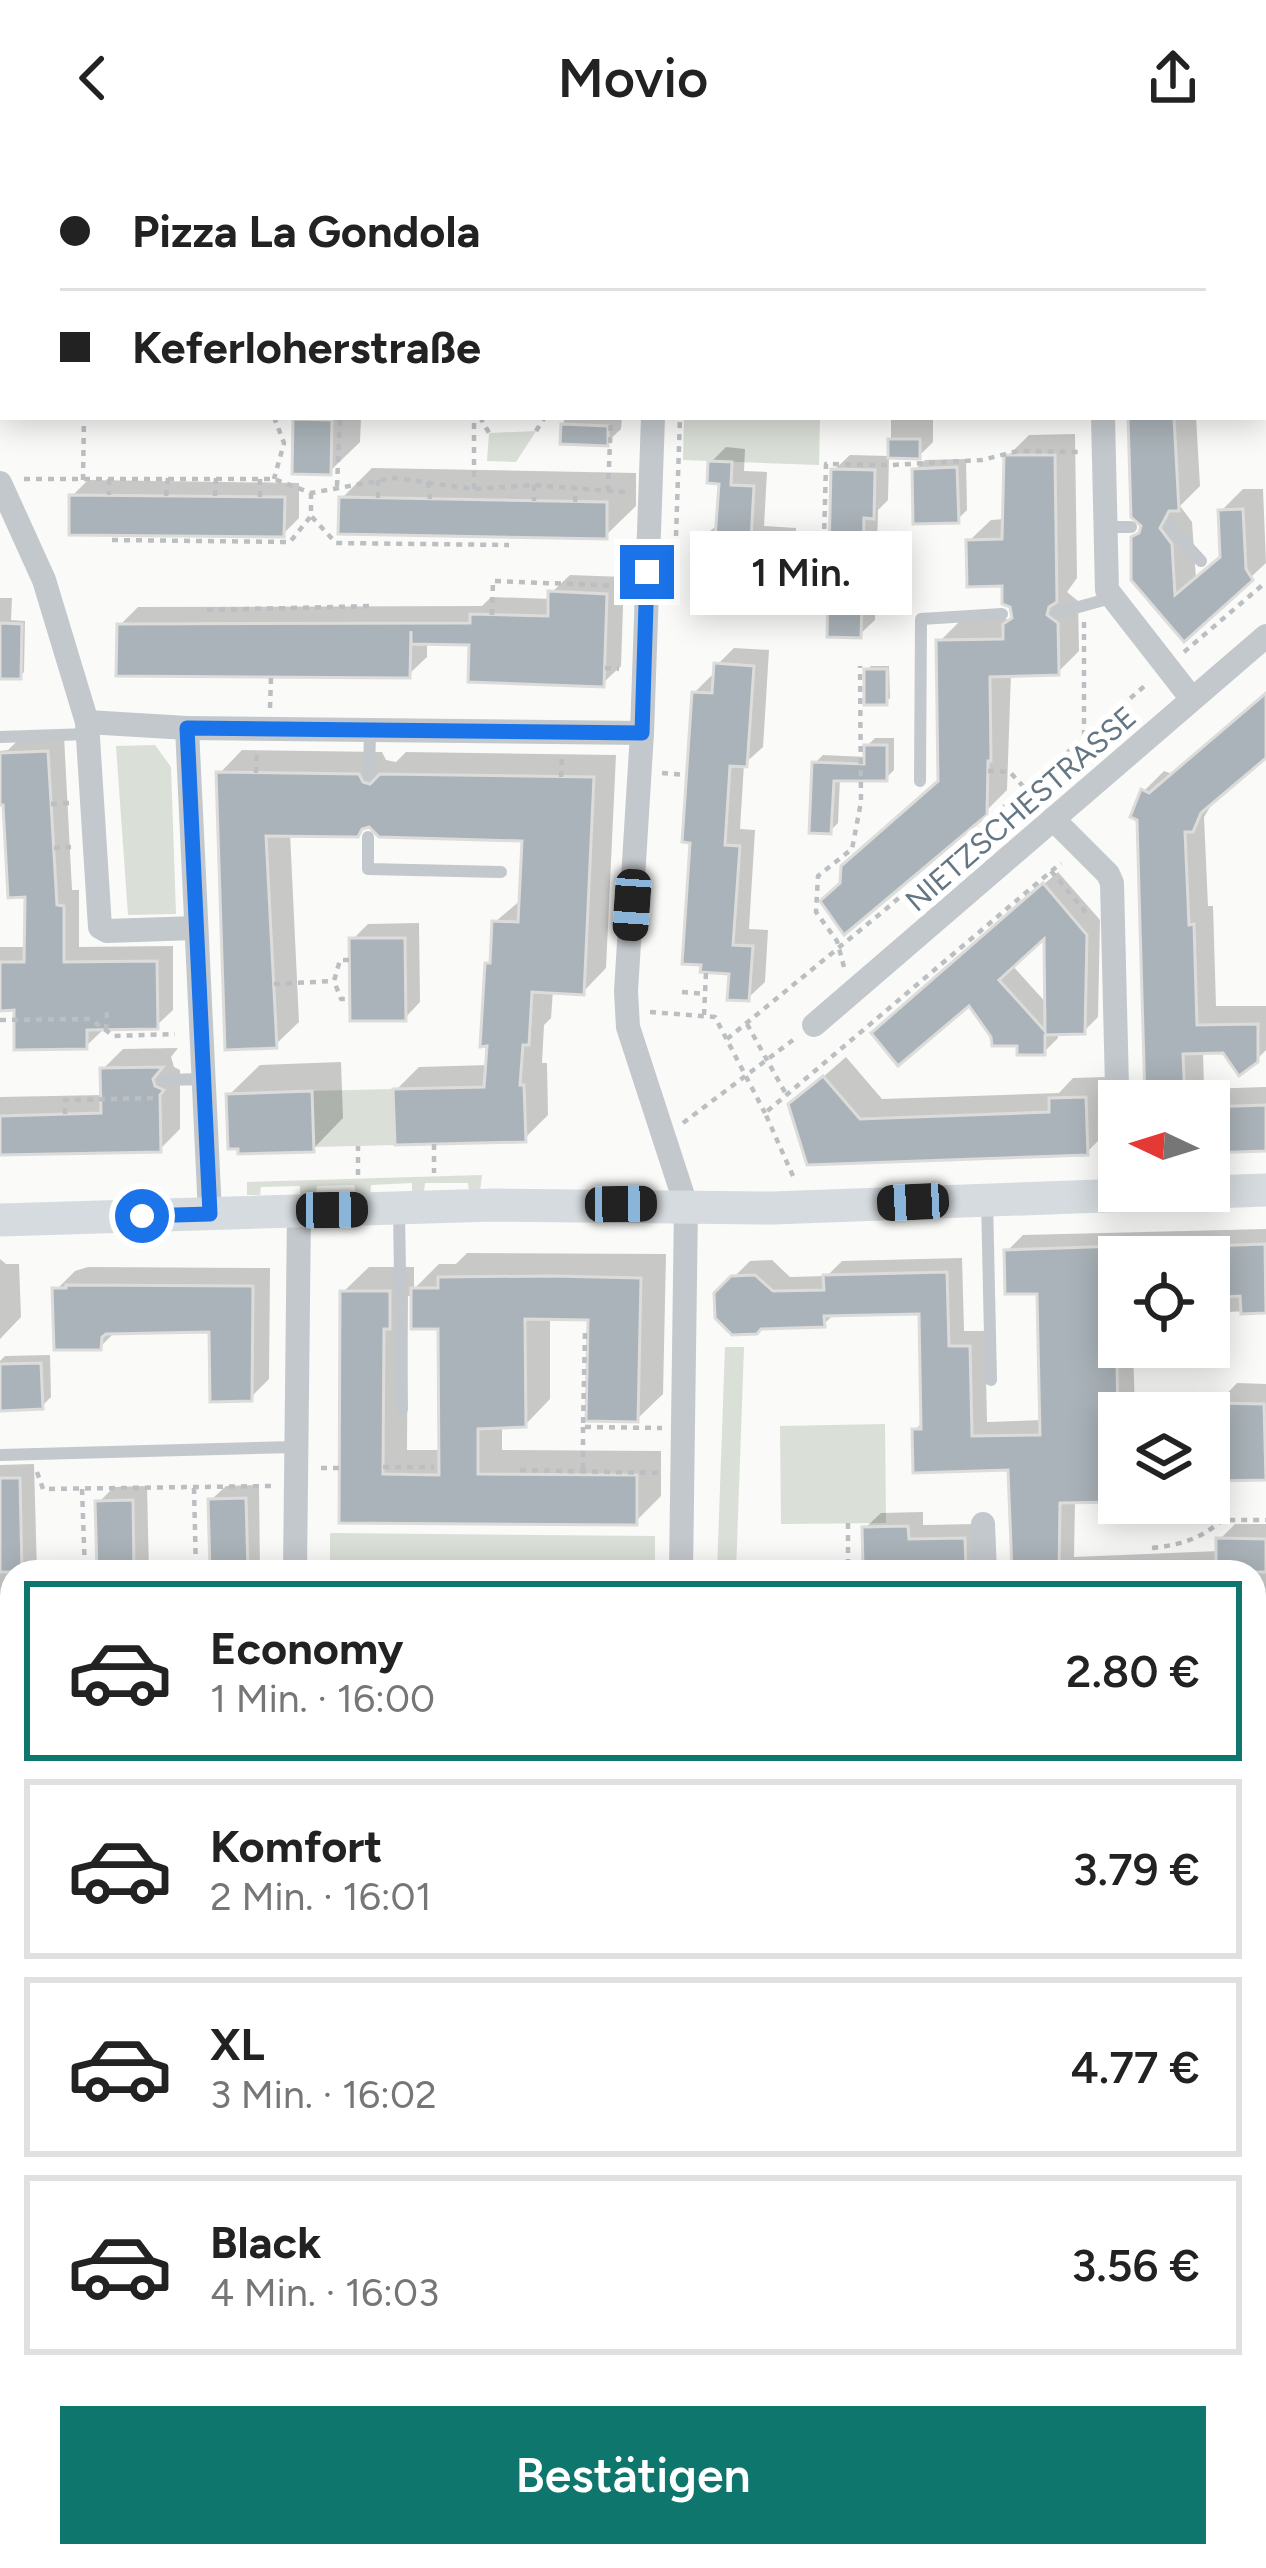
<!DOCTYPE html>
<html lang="de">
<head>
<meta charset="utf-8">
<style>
  :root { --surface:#fff; --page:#f6f6f6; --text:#222; --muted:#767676; --line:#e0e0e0; --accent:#0f766e }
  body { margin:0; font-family:Figtree,sans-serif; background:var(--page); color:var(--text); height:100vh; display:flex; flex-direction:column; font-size:45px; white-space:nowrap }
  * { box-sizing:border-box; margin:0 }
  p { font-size:39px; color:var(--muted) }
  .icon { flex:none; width:66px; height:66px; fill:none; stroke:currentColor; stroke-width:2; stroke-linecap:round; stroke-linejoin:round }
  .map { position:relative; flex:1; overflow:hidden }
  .side { position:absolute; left:0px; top:1404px; width:1266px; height:1008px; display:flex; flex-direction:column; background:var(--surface); border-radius:36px 36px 0 0; box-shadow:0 6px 30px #0003 }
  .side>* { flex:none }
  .guide { position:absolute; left:0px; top:0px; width:1266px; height:264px; box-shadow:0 6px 30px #0003; display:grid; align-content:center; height:264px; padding:0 60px; background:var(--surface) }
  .needle { width:78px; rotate:274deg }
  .controls { position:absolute; left:1098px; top:924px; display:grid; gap:24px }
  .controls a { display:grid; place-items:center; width:132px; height:132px; border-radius:0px; background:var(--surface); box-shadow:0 6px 30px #0003; font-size:60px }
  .end { position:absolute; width:54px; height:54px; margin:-27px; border:15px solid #1a73e8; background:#fff; box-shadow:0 0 0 6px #fff }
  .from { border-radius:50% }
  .bubble { position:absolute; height:84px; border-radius:0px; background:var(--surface); box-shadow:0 6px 30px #0003; font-size:39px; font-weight:600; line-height:84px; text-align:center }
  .car { position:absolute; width:36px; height:72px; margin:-36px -18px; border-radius:15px; box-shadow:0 0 9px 3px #0007; background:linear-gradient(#222 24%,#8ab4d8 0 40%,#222 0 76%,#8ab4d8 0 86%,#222 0) }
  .guide b { display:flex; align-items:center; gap:42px; height:114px; font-size:45px }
  .guide b+b { border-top:3px solid var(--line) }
  .guide i { width:30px; height:30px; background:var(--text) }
  ul { padding:21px 0 0; list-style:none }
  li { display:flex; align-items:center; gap:36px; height:180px; margin:0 24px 18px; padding:0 36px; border:6px solid var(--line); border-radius:0px }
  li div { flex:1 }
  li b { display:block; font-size:45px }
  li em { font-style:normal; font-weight:600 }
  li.on { border-color:var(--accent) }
  li>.icon { width:108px; height:108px; stroke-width:1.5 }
  .action { display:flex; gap:24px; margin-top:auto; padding:24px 60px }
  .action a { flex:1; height:138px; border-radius:0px; background:var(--accent); color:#fff; font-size:48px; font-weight:600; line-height:138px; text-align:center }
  header { display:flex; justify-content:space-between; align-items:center; height:156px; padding:0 60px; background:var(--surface); font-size:54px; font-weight:600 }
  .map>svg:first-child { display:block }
</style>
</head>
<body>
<header><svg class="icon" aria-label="back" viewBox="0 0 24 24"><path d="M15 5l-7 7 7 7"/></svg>Movio<svg class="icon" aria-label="share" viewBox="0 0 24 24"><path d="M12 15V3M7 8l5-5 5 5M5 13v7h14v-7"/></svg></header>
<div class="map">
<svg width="1266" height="2412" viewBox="0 0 1266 2412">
  <rect width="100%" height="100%" fill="#fafaf8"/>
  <g fill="#dadfd7">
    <polygon points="684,261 820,261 819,309 683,304"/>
    <polygon points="536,275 516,306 487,305 489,277"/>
    <polygon points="155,589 171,611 176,758 128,759 116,590"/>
    <polygon points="393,933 395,989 314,991 312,935"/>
    <polygon points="482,1019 480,1036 469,1036 468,1027 425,1027 424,1035 412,1036 412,1027 371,1029 370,1038 356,1038 354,1029 317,1030 316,1038 300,1038 300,1030 261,1031 260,1039 247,1039 247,1026"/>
    <polygon points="725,1191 744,1191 736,1416 717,1416"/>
    <polygon points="885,1268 886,1367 781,1368 780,1270"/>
    <polygon points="330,1377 655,1380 655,1416 330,1416"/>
  </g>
  <g fill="#0003" fill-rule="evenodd">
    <rect x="13" y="0" width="53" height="3"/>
    <polygon points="127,0 240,0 267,3 124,3"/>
    <polygon points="289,0 352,0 289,3"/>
    <polygon points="553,0 629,0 553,3"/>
    <rect x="850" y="0" width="214" height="3"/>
    <polygon points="1125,0 1266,0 1266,139 1263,139 1263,3"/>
    <polygon points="1263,176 1266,176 1263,237"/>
    <polygon points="300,261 361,261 360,286 329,316 296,265"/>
    <polygon points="564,261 622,261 621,273 606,287 563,286"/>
    <polygon points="891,261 933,261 933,286 919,300 891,299"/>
    <polygon points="1131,261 1196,261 1200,330 1180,350 1192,366 1196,422 1223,399 1221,355 1243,333 1263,333 1266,407 1185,482 1144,373"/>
    <polygon points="1075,278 1077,422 1067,436 1078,445 1079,495 1058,516 1011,517 1007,634 985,656 941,623 939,486 961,464 1012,463 1016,459 1005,427 969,385 991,364 1005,363 1007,301 1029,279"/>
    <polygon points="726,291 745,293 744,315 767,316 764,370 796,372 794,413 779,428 701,382 719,368 722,326 711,306"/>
    <polygon points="850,299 889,300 888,344 878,354 875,464 859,479 834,314"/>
    <polygon points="966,303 967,354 957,364 915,314 925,304"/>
    <polygon points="372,312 636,317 636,350 605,380 342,342"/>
    <polygon points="88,324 299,327 299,362 283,378 72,340"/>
    <polygon points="570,419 624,421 621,510 602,528 472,486 427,485 427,501 408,519 120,469 138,451 482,450 491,441 551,443 551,437"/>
    <polygon points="0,442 12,442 11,464 25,465 24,516 20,520 0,520"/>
    <polygon points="734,492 769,494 763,591 744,608 740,673 755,674 749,773 768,774 765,826 748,842 732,815 693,684 694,537 711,520 716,521 717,509"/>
    <polygon points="871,510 889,510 890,542 886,546 867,514"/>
    <polygon points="1266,538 1266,597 1218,638 1204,661 1208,750 1213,750 1216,850 1266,850 1266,894 1256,904 1224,894 1203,895 1204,933 1266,931 1266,993 1209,994 1209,945 1146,945 1144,635 1164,615 1172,618"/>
    <polygon points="64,580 72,734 79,734 79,791 173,790 173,854 156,870 103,874 86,890 17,851 0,852 0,791 27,791 28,738 6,646 0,646 0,595 8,594 20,582"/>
    <polygon points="875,582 894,582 894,614 886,622 840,622 838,667 830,675 815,607 823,599 867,601 867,590"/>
    <polygon points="242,594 382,596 386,604 396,606 406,596 616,599 606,812 583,836 553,834 551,862 544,869 542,907 547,907 548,959 524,983 396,934 419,911 489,909 488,808 494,803 495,766 522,743 525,682 370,667 290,677 299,866 275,889 219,618"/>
    <path d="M1058,716L1100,764L1098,861L1084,875H1058V882L1044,896L1020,886L970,845L889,863ZM1047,776L1048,849L1011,808Z"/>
    <polygon points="419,767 420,846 405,862 352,784 368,768"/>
    <polygon points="178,892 171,901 174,911 180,914 180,973 160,993 0,996 0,941 104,939 103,913 123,893"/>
    <polygon points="846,901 882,943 1059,937 1073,922 1106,921 1108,975 1087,996 809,1006 791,949"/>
    <polygon points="341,906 343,962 313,993 229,939 260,909"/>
    <polygon points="1266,1073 1266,1154 1209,1157 1209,1101 1119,1101 1119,1191 1133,1191 1135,1257 1119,1257 1119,1342 1075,1344 1074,1401 1219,1395 1219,1384 1235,1368 1266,1368 1266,1461 1254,1461 1254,1416 1015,1416 1011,1311 915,1274 924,1265 921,1155 835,1157 824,1168 717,1138 750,1105 772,1104 790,1121 827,1120 842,1105 962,1102 964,1175 985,1175 987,1266 1043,1264 1040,1135 1007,1095 1023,1079"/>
    <path d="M467,1097L666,1098L663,1238L637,1263L591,1162L550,1160V1243L525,1269H502V1294L661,1295V1340L635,1366L342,1364L343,1136L369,1111H414V1133L439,1108H456ZM408,1140H414L441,1170L442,1294H407Z"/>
    <polygon points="0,1103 6,1108 19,1108 21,1161 0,1183"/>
    <polygon points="88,1111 270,1112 269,1223 250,1242 212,1173 116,1175 100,1191 56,1134 75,1115"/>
    <polygon points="50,1199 51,1241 42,1250 0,1252 0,1205 5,1200"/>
    <polygon points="1237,1227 1266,1228 1266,1321 1217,1322 1217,1248"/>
    <polygon points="34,1308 37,1416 12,1416 12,1537 0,1537 0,1309"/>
    <polygon points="259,1329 260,1416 213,1416 211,1344 226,1330"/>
    <polygon points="147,1330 149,1416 100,1416 98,1347 114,1331"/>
    <polygon points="923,1356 923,1369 979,1368 981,1416 890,1416 890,1406 865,1372 881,1357"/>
    <rect x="1254" y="1575" width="12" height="43"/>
    <polygon points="0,1615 12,1615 12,1665 0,1666"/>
    <polygon points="0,1736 12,1736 12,1828 0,1827"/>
    <polygon points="1266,1850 1266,1913 1254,1916 1254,1853"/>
    <polygon points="0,1863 12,1863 12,2002 0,2003"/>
    <polygon points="42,2400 283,2400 282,2412 41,2412"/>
    <polygon points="360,2400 422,2400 543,2410 544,2400 593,2400 592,2412 355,2412"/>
    <polygon points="630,2400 923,2400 922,2412 629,2412"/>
    <polygon points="970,2400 1206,2400 1205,2412 969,2412"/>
  </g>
  <g fill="#aab3b9" stroke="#dcdcda" stroke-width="3" fill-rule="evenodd">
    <polygon points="1128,261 1174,261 1179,355 1169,355 1160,372 1172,388 1175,439 1220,401 1218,354 1243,353 1246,413 1253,424 1184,486 1131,424 1131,381 1139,377 1141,370 1131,361"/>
    <polygon points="293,263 332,264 331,319 292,318"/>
    <polygon points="561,268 608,270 608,290 560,288"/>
    <polygon points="888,283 920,283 920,303 888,302"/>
    <polygon points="1004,299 1055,299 1057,446 1049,451 1047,459 1058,467 1059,519 990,521 991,605 988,605 987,659 844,779 820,745 840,727 841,710 938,625 936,484 1003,483 1003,468 1012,462 1010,451 1002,448 1002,430 967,431 966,384 1002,383"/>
    <polygon points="708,305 732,306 731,329 754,330 751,384 782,385 780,431 696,426 698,381 715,382 719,328 707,327"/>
    <polygon points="957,311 959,367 913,368 912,313"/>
    <polygon points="831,313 875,314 874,363 864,362 861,482 827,481"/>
    <polygon points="69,339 285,341 284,381 69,379"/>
    <polygon points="339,341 607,346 607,383 338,378"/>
    <polygon points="548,435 607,438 604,531 468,526 469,489 411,488 411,475 410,522 116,520 117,468 470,467 470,458 548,460"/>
    <polygon points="0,467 22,468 21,523 0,523"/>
    <polygon points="714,507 754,510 747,611 730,610 725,689 740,690 733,789 753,790 749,845 727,844 729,818 700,816 701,809 682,808 690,687 682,686 692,536 712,537"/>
    <rect x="864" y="513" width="23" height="36"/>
    <polygon points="1266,537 1266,602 1201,657 1193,676 1185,676 1189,769 1194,768 1197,869 1258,868 1258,906 1239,920 1223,897 1183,898 1185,945 1145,945 1137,664 1130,661 1141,633 1149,637"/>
    <polygon points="864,589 887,589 887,625 834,625 831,678 809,677 812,606 864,608"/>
    <polygon points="48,595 57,749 64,750 64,806 157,805 158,873 87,874 87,893 14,894 14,854 0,855 0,806 24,806 25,741 8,742 3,649 0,649 0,597"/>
    <polygon points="216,616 359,618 363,626 370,628 380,618 594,621 584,839 532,836 529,889 523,889 520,929 524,929 526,986 395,989 393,933 484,931 487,890 480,891 485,807 490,807 492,765 518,766 522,685 379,681 369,671 362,673 358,681 266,680 277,892 225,894"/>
    <path d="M1043,727L1087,779L1085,878L1045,879V899H1017V890H992L991,881L969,850L898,910L871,877ZM1044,783L1045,875L999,824Z"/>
    <polygon points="349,782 405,782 406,865 350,865"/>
    <polygon points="163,911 153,923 155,930 164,934 160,939 161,996 0,999 0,960 101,957 100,912"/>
    <polygon points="823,920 860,963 1049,956 1049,942 1086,941 1088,999 807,1009 788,948"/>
    <polygon points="312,935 314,996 238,998 238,993 228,993 226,938"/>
    <polygon points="1266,949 1266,995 1209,997 1209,951"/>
    <polygon points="1265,1088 1266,1157 1241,1158 1240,1140 1209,1142 1209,1090"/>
    <polygon points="1119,1090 1119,1133 1116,1133 1119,1346 1060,1347 1059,1416 1012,1416 1008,1314 913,1317 912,1273 921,1273 919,1158 824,1160 825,1171 761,1173 757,1178 732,1179 715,1162 714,1137 731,1120 755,1119 773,1135 824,1134 823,1119 947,1116 949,1190 970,1190 972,1280 1040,1279 1037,1138 1005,1138 1004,1094"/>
    <polygon points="552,1120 641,1122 638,1266 586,1265 588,1164 525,1163 526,1271 478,1273 478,1318 637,1319 637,1369 339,1367 340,1135 390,1135 390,1173 384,1173 383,1318 439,1319 438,1173 411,1173 411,1132 438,1132 438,1121"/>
    <polygon points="66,1129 253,1130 252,1245 210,1246 209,1176 106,1178 102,1181 101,1194 54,1194 52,1132 66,1132"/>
    <polygon points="41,1207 43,1253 0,1255 0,1208"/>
    <polygon points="1214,1247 1264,1248 1266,1324 1214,1325"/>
    <polygon points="0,1322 20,1322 22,1416 0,1416"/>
    <polygon points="246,1342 248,1416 210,1416 208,1343"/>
    <polygon points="133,1344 134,1416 97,1416 95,1345"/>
    <polygon points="908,1370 909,1383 965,1382 966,1416 887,1416 887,1409 863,1409 862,1371"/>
    <polygon points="1216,1382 1266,1383 1266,1416 1216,1416"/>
  </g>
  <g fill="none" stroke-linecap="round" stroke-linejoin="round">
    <g stroke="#bbbfc2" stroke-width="4.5" stroke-dasharray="6 6" stroke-linecap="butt">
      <polyline points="0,36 3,36"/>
      <polyline points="0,245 3,245"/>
      <polyline points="274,261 284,287 274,323"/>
      <polyline points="399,261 403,261"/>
      <polyline points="480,261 489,277"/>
      <polyline points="536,275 545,261"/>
      <polyline points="24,323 274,323 311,337 394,322 474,333 534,329 625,336"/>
      <polyline points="109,323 109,339"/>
      <polyline points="83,324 84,261"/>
      <polyline points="378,324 378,342"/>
      <polyline points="428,326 430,343"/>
      <polyline points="534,329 534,345"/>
      <polyline points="337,330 340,261"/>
      <polyline points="474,333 474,261"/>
      <polyline points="608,335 611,261"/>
      <polyline points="311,337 311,360 336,387 509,389"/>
      <polyline points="166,340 168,322"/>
      <polyline points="215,340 216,322"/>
      <polyline points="260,341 260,323"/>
      <polyline points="575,346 576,333"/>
      <polyline points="676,380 680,261"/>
      <polyline points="112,384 290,386 311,360"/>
      <polyline points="207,454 374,450"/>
      <polyline points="822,457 826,308 891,309 982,304 1018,295 1078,296"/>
      <polyline points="492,459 493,425 624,430"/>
      <polyline points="1184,496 1266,426"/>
      <polyline points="605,512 619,513"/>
      <polyline points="270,552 271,522"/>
      <polyline points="1084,580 1084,466"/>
      <polyline points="988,615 1010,616 1039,648"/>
      <polyline points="256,617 257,596"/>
      <polyline points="662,617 686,619"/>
      <polyline points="561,621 562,598"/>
      <polyline points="51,648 69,647"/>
      <polyline points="54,692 71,691"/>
      <polyline points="1051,715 1089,760"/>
      <polyline points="349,804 340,804 334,825 341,843 349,843"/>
      <polyline points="844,811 837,785 816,756 818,720 852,693 861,646 860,510"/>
      <polyline points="274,828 334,825"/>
      <polyline points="682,836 705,838"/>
      <polyline points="650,856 715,861 765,957"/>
      <polyline points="704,859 706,816"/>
      <polyline points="0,864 90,863 114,880 175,878"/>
      <polyline points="747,868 787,940"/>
      <polyline points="106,874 107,854"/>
      <polyline points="727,883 886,753 1148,527"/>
      <polyline points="65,958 65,944 157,942"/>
      <polyline points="683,967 793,884"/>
      <polyline points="434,988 434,1017"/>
      <polyline points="358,1019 358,990"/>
      <polyline points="793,1020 765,957 1061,707"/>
      <polyline points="585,1177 583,1271 662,1272"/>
      <polyline points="383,1311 434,1311"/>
      <polyline points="321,1312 339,1312"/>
      <polyline points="583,1313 583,1271"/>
      <polyline points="520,1314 660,1317"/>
      <polyline points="37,1316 43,1333 272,1330"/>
      <polyline points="194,1332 196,1416"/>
      <polyline points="82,1333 85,1416"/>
      <polyline points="848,1367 848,1416"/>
      <path d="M1152,1392C1180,1389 1201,1383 1222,1364H1266"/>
      <polyline points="316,1407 659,1411"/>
      <polyline points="0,1543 12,1543"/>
      <polyline points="1254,1945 1266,1943"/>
      <polyline points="1254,2010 1266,2008"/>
      <polyline points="0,2015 12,2014"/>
      <polyline points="0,2082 12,2082"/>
      <polyline points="285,2412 286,2400"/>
      <polyline points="332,2412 333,2400"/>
    </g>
    <g stroke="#c3c8cc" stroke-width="12">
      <polyline points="1106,371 1131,371"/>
      <polyline points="1170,371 1201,405"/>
      <polyline points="1057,457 1111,442"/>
      <polyline points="0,581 88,578"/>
      <polyline points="369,618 370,575"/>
      <polyline points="920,625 921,463 1002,458"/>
      <polyline points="368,681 368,713 501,716"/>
      <polyline points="163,924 204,923"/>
      <polyline points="987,1044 991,1224"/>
      <polyline points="399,1053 402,1253"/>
      <polyline points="0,1299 295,1291"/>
      <polyline points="1254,2054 1266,2052"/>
      <polyline points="0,2392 4,2346 12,2346"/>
      <polyline points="600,2400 601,2412"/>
      <polyline points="311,2412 312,2400"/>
      <polyline points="931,2412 932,2400"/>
    </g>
    <g stroke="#c3c8cc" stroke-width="24">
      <polyline points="1098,0 1098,3"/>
      <polyline points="671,3 671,0"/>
      <polyline points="0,159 3,159"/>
      <polyline points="1263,176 1266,176"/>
      <polyline points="653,261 642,577 626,835 628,871 686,1049 681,1416"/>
      <polyline points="1103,261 1107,434 1192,543"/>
      <polyline points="0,327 44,424 87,566 100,771 107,775 195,772"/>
      <polyline points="87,566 187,572 210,1058"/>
      <polyline points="187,572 642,577"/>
      <polyline points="1053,663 1108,718 1112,727 1119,1013"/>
      <polyline points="814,869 1266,480"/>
      <polyline points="983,1368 985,1416"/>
      <polyline points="295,1416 299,1055"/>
      <polyline points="1254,1500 1266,1500"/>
      <polyline points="0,1704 12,1704"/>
      <polyline points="1254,1982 1266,1979"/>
      <polyline points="0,2053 12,2053"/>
    </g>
    <polyline stroke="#d6dbdf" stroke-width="33" points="0,1064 495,1049 773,1052 1266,1034"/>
  </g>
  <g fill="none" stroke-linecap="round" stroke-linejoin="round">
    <polyline stroke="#1a73e8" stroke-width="15" points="142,1060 210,1058 187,572 642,577 647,416"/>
  </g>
  <g text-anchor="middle" stroke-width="12" stroke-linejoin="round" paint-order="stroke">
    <g font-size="30" fill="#657683" stroke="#fff">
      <text transform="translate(1021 653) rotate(-41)" y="10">NIETZSCHESTRASSE</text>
    </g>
  </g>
</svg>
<div class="controls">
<a><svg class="needle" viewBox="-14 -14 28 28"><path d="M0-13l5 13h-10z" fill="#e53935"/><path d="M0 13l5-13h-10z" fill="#767676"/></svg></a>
<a><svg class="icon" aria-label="locate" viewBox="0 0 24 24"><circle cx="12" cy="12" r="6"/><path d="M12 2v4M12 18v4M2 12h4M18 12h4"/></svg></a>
<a><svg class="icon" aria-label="layers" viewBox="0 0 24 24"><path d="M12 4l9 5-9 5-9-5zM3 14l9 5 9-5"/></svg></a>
</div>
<i class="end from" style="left:142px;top:1060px"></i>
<i class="end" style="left:647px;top:416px"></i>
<div class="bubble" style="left:690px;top:375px;width:222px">1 Min.</div>
<i class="car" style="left:632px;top:749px;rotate:184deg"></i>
<i class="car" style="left:913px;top:1046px;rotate:267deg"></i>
<i class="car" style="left:621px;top:1048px;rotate:89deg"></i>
<i class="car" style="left:332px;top:1054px;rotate:89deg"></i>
<div class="guide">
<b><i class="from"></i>Pizza La Gondola</b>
<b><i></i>Keferloherstraße</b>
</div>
<section class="side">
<ul>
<li class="on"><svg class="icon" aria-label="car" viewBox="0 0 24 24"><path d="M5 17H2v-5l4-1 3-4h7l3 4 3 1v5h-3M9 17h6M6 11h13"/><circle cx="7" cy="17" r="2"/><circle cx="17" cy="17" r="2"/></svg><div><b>Economy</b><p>1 Min. · 16:00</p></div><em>2.80 €</em></li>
<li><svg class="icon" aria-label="car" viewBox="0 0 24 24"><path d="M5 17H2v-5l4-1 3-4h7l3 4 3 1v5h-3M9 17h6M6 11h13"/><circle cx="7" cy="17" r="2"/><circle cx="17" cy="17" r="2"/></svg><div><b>Komfort</b><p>2 Min. · 16:01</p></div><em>3.79 €</em></li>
<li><svg class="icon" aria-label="car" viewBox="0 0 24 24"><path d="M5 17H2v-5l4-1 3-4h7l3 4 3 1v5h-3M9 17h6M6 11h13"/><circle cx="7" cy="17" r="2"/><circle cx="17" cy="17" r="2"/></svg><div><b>XL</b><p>3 Min. · 16:02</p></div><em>4.77 €</em></li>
<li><svg class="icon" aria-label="car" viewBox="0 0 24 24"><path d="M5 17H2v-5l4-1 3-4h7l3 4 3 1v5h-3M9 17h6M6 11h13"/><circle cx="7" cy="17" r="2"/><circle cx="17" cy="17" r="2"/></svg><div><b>Black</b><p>4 Min. · 16:03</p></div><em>3.56 €</em></li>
</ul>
<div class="action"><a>Bestätigen</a></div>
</section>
</div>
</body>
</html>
